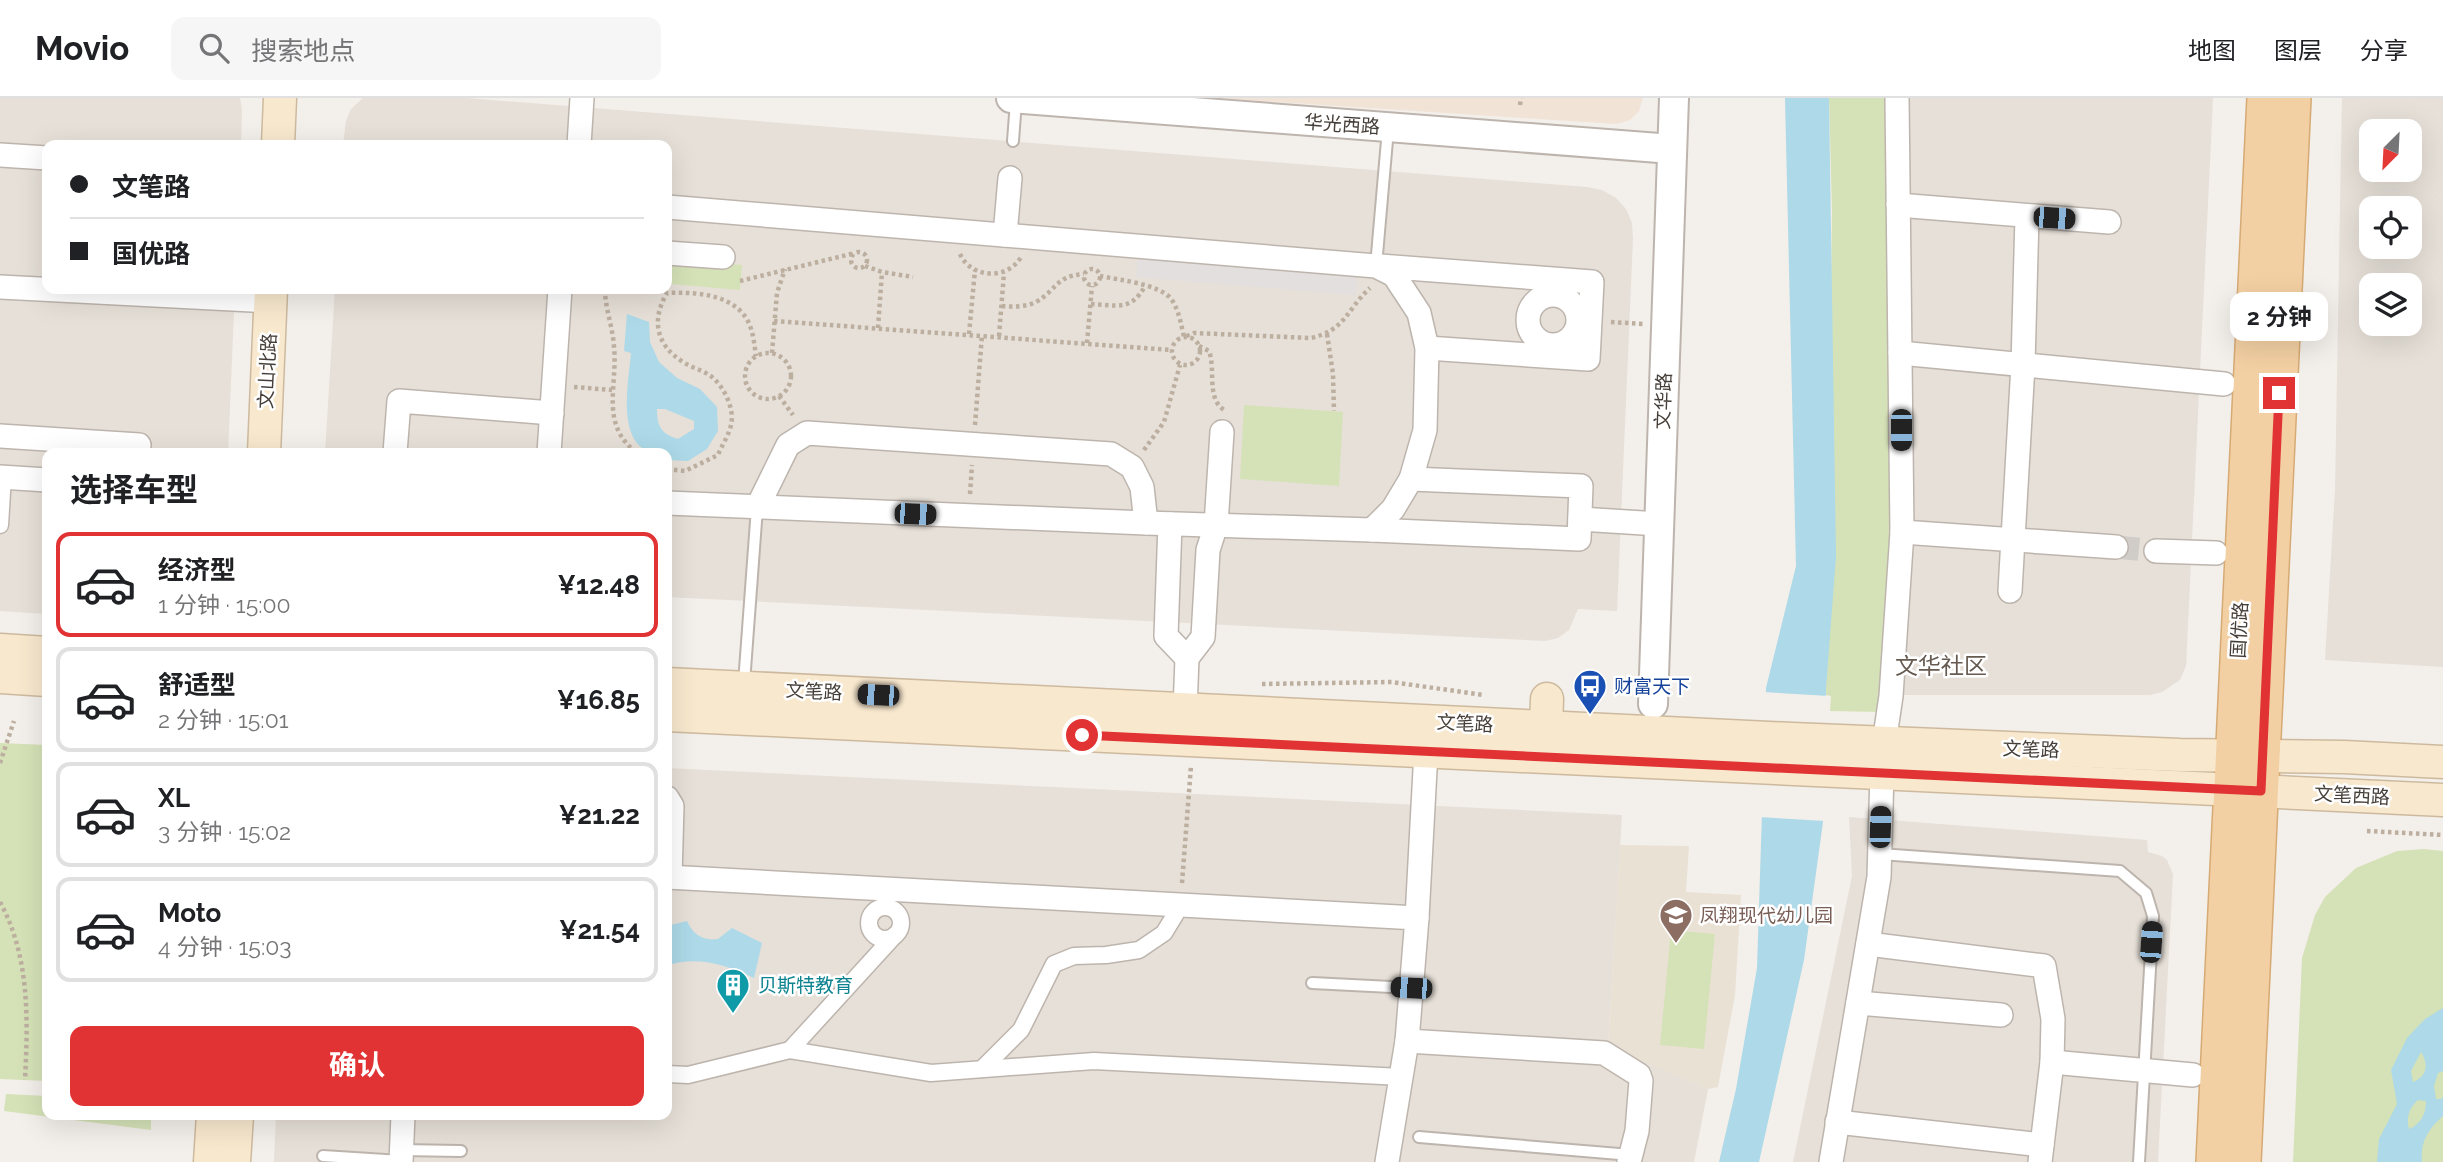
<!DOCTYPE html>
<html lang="zh">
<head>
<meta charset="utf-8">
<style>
  :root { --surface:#fff; --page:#f6f6f6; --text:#202124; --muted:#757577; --line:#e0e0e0; --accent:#e13333 }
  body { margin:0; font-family:Raleway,"Noto Sans SC",sans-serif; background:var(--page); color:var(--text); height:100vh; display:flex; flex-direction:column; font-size:26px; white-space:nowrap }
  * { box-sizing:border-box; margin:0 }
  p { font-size:23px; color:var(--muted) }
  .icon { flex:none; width:38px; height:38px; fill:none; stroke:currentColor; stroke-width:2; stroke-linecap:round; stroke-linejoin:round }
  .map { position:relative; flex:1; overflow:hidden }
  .side { position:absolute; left:42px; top:350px; width:630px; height:672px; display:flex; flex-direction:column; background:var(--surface); border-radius:14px; box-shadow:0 7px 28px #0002 }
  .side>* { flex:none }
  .banner { position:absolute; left:42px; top:42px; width:630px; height:154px; border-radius:14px; box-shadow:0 7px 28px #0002; display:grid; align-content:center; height:154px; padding:0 28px; background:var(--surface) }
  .needle { width:46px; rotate:204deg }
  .controls { position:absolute; left:2359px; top:21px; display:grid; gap:14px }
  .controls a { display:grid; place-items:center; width:63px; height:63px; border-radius:14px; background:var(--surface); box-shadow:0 7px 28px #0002; font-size:35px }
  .end { position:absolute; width:32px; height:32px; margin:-16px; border:9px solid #e13333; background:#fff; box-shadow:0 0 0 4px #fff }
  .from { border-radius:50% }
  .bubble { position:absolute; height:49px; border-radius:14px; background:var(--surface); box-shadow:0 7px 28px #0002; font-size:23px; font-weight:700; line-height:49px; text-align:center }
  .car { position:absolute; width:21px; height:42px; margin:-21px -10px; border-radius:9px; box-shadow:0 0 5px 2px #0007; background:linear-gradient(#222 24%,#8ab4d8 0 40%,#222 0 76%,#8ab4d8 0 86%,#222 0) }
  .banner b { display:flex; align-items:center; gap:24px; height:66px; font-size:26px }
  .banner b+b { border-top:2px solid var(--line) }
  .banner i { width:18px; height:18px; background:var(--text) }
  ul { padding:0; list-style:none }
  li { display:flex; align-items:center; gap:21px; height:105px; margin:0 14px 10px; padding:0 14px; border:4px solid var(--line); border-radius:14px }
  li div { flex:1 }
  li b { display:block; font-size:26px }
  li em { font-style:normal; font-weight:700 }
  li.on { border-color:var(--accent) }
  li>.icon { width:63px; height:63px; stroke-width:1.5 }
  h2 { padding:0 28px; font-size:32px; line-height:84px }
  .action { display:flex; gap:14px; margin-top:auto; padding:14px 28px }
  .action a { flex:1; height:80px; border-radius:14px; background:var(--accent); color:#fff; font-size:28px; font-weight:700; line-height:80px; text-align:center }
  header { display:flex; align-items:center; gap:42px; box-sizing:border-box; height:98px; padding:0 35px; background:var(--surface); border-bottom:2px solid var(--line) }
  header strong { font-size:33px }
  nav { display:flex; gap:38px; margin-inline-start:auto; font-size:24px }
  .search { width:490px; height:63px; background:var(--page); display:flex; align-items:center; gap:18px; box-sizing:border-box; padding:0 24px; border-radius:14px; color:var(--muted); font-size:26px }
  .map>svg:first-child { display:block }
</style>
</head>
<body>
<header>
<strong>Movio</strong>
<div class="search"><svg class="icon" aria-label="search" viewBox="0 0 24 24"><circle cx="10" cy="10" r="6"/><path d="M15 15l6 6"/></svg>搜索地点</div>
<nav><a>地图</a><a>图层</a><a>分享</a></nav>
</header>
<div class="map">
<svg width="2443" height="1064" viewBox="0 0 2443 1064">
  <rect width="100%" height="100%" fill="#f3efea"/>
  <g fill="#e6e0d8" fill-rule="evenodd">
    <polygon points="0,0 240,0 242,11 241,47 47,47 47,191 235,191 228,355 47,355 47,516 0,513"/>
    <polygon points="363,0 467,0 1587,89 1602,92 1616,100 1626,111 1632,125 1633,141 1617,513 1578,511 1569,532 1558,540 1545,543 667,499 667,355 325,355 335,191 667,191 667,47 343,47 346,23 351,11"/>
    <polygon points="1890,0 2213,0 2186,568 2180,582 2162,594 2150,597 1884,597"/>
    <path d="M2342,0H2443V569L2325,562L2335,391ZM2410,33V72H2371V33ZM2371,110H2410V149H2371ZM2410,187V226H2371V187Z"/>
    <polygon points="667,670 1622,717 1608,948 1708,991 1694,1064 274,1064 276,1017 667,1017"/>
    <polygon points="1849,719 2147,742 2148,754 2162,758 2167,762 2173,776 2158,1064 1793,1064 1852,778"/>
  </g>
  <polygon fill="#f2e3d7" points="1217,0 1643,0 1639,13 1630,22 1616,26"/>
  <polygon fill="#eae1d5" points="1620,747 1689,748 1686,794 1741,797 1735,897 1718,989 1708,991 1608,949"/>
  <g fill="#d5e2b7">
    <polygon points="1829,0 1890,0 1897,433 1880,614 1830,613 1831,598 1826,597 1832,114"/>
    <polygon points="673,162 742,167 740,192 671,186"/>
    <polygon points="1244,307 1343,314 1339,388 1240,381"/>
    <polygon points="0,645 47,647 47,983 0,981"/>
    <polygon points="2424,751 2443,753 2443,1064 2293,1064 2302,860 2315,817 2325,799 2356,770 2397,753"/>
    <polygon points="1671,832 1715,836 1704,951 1660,947"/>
    <polygon points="6,996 47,998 47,1017 151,1017 151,1032 4,1013"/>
  </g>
  <polygon fill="#e2dfde" points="1138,158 1357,176 1356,197 1136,179"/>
  <g fill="#add9e8" fill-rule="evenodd">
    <polygon points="1785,0 1829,0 1836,458 1826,591 1823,724 1804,862 1759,1064 1719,1064 1736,991 1757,870 1766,590 1796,468"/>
    <path d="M627,216L649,224L650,244L659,264L677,280L700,291L717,309L718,333L707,351L688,363L667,362V355C662,355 655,356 650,354C616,342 629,282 631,255L624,253ZM665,311L694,323V331L678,341C661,336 657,328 657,311Z"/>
    <path d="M687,823C693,837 703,843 718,841L732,830L762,845L754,880C728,867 695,857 667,868V828Z"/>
    <path d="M2443,910V973L2438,975L2434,988L2436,1001H2441L2443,999V1018C2428,1031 2420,1044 2422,1064H2377L2379,1041L2397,1006L2391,972L2407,940L2425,921ZM2421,954C2429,966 2427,979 2413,984L2411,973ZM2418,1002L2426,1003C2426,1016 2421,1026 2409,1031C2406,1020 2409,1010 2418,1002Z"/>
  </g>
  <polygon fill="#f3efea" points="1763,594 1829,598 1825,723 1758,719"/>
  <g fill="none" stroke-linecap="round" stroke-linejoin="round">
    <polyline stroke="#d0ccc7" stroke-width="23" stroke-dasharray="23 11" stroke-linecap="butt" points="2116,449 2156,453"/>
    <defs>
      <g id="service">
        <polyline points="1013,43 1016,3"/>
        <polyline points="1376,168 1388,31"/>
        <polyline points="744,585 757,410"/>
        <polyline points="1880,756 2120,773 2146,795 2153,818 2139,1064"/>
        <polyline points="1312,885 1411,890"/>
        <polyline points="1419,1039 1631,1057"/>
        <polyline points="401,1052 461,1053"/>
        <polyline points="323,1058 401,1063"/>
      </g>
      <g id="pedestrian">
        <polyline points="0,427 3,379"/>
        <circle cx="885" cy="825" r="16"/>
        <polyline points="790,952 895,837"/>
        <polyline points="982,971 1021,932 1054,866 1074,858 1106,857 1139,852 1164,835 1181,807"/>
        <polyline points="667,976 688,977 790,952 931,975 1094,963 1401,979"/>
      </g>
      <g id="minor">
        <polyline points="579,47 582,0"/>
        <polyline points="0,57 47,60"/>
        <polyline points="1898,107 2109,124"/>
        <polyline points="667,109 1376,168 1394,177 1419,215 1427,250 1425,332 1411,381 1393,411 1372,432 1146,425 667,405"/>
        <polyline points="1005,137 1010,80"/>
        <polyline points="667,155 723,159"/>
        <polyline points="1380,168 1592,184 1588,261 1427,250"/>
        <polyline points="0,189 271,203"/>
        <circle cx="1553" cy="222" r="25"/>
        <polyline points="1900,255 2224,286"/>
        <polyline points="0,338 139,347 138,355"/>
        <polyline points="395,355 399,303 552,315"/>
        <polyline points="549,355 560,191"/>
        <polyline points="0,379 47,382"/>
        <polyline points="757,410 788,347 807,335 1111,356 1132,369 1142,389 1146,425"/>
        <polyline points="1580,421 1659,426"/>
        <polyline points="1170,426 1166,538 1187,560"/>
        <polyline points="1372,432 1579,441 1581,388 1411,381"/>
        <polyline points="1902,434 2116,449"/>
        <polyline points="2156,453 2216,455"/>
        <polyline points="2010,493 2023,267 2027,118"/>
        <polyline points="1185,612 1187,560 1203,539 1208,452 1216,427 1222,334"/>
        <polyline points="1884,645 1891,598 1902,434 1897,0"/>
        <polyline points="667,700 672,708 670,779"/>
        <polyline points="667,779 1417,820 1407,943 1604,955 1639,977 1641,983 1637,1033 1629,1064"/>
        <polyline points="1417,820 1426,653"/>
        <polyline points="1868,846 2044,868 2053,921 2052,964 2040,1064"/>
        <polyline points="1858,905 2001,917"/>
        <polyline points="2052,964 2193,977"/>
        <polyline points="1837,1024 2042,1047"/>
        <polyline points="401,1064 403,1017"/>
        <polyline points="1387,1064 1407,943"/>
        <polyline points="1831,1064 1879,779 1882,675"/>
      </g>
      <g id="tertiary">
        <polyline points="1011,0 1672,51"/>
        <polyline points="1653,606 1674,0"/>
      </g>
      <g id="secondary">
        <polyline points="278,47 280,0"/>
        <polyline points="264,355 271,191"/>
        <polyline points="0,552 47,555"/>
        <polyline points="0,579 47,582"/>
        <polyline points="667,586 1792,641 2180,657 2344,659 2443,664"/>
        <polyline points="667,617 2443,702"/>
        <polyline points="1546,629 1547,601"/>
        <polyline points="210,1064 213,1017"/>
        <polyline points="234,1064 237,1017"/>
      </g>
      <g id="primary">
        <polyline points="2214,1064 2265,0"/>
        <polyline points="2243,1064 2293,0"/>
      </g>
    </defs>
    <use href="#service" stroke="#bdb5ad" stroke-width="14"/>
    <use href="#pedestrian" stroke="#bdb5ad" stroke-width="19"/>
    <use href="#minor" stroke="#bdb5ad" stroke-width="26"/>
    <use href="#tertiary" stroke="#bdb5ad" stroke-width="32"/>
    <use href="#secondary" stroke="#cdba9e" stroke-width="35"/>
    <use href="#primary" stroke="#d6aa74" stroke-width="38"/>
    <g stroke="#bdafa0" stroke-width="4.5" stroke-dasharray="3.5 3.5" stroke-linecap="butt">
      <polyline points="1520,7 1521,0"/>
      <circle cx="859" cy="162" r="8"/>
      <path d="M960,156C971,181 1008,182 1021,159"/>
      <polyline points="865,168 882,174 913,179"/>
      <circle cx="1092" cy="179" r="8"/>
      <path d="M1100,178C1119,182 1161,186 1172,202C1179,213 1181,226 1184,239L1194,235L1311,240C1346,232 1346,212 1370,190"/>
      <polyline points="740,183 855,155"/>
      <path d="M605,191C605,211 613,229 614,249C618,289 599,326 637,355"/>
      <path d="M1091,206C1116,207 1131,214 1145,188"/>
      <path d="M1002,208C1013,209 1026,209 1036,204C1057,192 1055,178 1084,176"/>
      <polyline points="774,223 1171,252"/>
      <polyline points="1611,224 1644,226"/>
      <polyline points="878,230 882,174"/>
      <polyline points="969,236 975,172"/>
      <polyline points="1327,236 1333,276 1334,313"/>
      <polyline points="999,238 1004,175"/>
      <circle cx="1186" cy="253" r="14"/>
      <polyline points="1087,245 1092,188"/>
      <path d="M1199,248L1209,253C1216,272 1206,300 1224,312"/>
      <polyline points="772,255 777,195 785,171"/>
      <circle cx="768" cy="278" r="23"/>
      <polyline points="574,289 612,292"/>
      <polyline points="779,298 793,317"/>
      <polyline points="975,327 982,237"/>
      <polyline points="1144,352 1164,324 1180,267"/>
      <path d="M667,371L685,373L718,357C722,347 729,337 731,327C735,311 724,289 712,279C703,272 692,270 683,264C656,247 651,222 667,195C691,194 727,195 744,217C753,228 754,245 756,258"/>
      <polyline points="970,396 972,367"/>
      <polyline points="1262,586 1392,584 1483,597"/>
      <polyline points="0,665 14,623"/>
      <polyline points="2367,733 2443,737"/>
      <polyline points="1182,785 1191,668"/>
      <path d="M0,804C30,859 28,922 25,982"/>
    </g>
    <use href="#service" stroke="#fff" stroke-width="10"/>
    <use href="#pedestrian" stroke="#fff" stroke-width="16"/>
    <use href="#minor" stroke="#fff" stroke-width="23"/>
    <use href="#tertiary" stroke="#fff" stroke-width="28"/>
    <use href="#secondary" stroke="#f8e8ce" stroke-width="32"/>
    <use href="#primary" stroke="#f3d0a3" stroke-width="35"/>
  </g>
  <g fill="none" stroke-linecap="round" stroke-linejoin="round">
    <polyline stroke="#e13333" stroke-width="9" points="1082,637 2261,693 2279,295"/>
  </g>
  <defs>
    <symbol id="bus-pin" viewBox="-11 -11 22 30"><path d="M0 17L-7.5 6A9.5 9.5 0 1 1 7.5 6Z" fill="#1a4fb4" stroke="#fff"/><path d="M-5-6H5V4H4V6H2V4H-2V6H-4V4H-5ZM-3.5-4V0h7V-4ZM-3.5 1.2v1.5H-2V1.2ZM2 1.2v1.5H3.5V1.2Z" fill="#fff"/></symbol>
    <symbol id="school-pin" viewBox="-11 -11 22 30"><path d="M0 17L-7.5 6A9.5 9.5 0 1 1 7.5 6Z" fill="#8d6e63" stroke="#fff"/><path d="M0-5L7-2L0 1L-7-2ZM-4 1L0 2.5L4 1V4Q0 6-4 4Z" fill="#fff"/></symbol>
    <symbol id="building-pin" viewBox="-11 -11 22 30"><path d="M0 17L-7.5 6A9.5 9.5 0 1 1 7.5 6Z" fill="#0f9aa8" stroke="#fff"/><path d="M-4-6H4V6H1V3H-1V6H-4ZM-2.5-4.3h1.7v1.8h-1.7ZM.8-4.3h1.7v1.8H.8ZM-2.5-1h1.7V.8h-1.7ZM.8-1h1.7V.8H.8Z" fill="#fff"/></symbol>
  </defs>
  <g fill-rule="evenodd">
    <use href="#bus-pin" x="1571" y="569" width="38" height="52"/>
    <use href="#school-pin" x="1657" y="798" width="38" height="52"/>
    <use href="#building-pin" x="714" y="868" width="38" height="52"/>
  </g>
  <g text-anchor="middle" stroke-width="5" stroke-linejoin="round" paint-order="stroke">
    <g font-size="19" fill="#463f39" stroke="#fff">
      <text transform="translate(1342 26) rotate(4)" y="7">华光西路</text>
      <text transform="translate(267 273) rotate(-87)" y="7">文山北路</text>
      <text transform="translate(1663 303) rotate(-88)" y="7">文华路</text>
      <text transform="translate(2239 532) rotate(-87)" y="7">国优路</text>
      <text transform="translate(814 593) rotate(3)" y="7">文笔路</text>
      <text transform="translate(1465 625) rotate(3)" y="7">文笔路</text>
      <text transform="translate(2031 651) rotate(2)" y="7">文笔路</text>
      <text transform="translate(2352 697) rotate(3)" y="7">文笔西路</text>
    </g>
    <g font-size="19" fill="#164399" stroke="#fff" text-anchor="start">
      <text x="1614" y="595">财富天下</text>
    </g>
    <g font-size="19" fill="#785e54" stroke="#fff" text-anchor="start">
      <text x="1700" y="824">凤翔现代幼儿园</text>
    </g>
    <g font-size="19" fill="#0d838f" stroke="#fff" text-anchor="start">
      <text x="758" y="894">贝斯特教育</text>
    </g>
    <g font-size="23" fill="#675b51" stroke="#fff">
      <text x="1941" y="576">文华社区</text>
    </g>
  </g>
</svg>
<div class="controls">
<a><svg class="needle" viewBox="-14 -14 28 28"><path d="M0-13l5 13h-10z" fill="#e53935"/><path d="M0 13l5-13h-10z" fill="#757577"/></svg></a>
<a><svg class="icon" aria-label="locate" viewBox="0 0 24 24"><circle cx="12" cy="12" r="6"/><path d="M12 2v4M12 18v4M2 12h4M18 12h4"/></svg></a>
<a><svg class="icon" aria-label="layers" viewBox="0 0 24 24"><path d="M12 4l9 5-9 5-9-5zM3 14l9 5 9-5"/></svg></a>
</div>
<i class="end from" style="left:1082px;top:637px"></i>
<i class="end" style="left:2279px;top:295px"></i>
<div class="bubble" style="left:2230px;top:194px;width:98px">2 分钟</div>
<i class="car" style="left:2054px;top:120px;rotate:94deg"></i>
<i class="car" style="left:1901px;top:332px;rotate:180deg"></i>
<i class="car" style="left:915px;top:416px;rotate:92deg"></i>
<i class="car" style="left:878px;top:597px;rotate:273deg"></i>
<i class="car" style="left:1880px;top:729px;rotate:2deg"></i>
<i class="car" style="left:2151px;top:844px;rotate:4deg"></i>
<i class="car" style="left:1411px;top:890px;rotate:273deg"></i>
<div class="banner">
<b><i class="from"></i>文笔路</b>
<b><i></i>国优路</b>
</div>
<section class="side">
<h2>选择车型</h2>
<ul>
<li class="on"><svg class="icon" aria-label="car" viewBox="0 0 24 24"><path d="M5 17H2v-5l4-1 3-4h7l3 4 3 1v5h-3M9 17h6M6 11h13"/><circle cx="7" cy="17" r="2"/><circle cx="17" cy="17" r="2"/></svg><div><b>经济型</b><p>1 分钟 · 15:00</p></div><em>¥12.48</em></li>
<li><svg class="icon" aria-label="car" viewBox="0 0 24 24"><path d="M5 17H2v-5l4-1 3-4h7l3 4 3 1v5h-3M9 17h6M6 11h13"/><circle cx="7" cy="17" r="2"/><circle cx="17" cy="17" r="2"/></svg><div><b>舒适型</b><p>2 分钟 · 15:01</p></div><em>¥16.85</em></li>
<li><svg class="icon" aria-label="car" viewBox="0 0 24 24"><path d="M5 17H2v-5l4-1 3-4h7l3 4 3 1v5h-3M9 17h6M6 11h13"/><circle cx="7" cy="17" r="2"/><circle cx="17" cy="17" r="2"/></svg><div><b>XL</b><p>3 分钟 · 15:02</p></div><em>¥21.22</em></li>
<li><svg class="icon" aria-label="car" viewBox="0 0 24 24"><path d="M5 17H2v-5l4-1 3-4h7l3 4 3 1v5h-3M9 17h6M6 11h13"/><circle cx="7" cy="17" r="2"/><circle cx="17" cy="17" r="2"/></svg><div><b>Moto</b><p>4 分钟 · 15:03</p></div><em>¥21.54</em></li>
</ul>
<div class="action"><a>确认</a></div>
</section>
</div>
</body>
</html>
